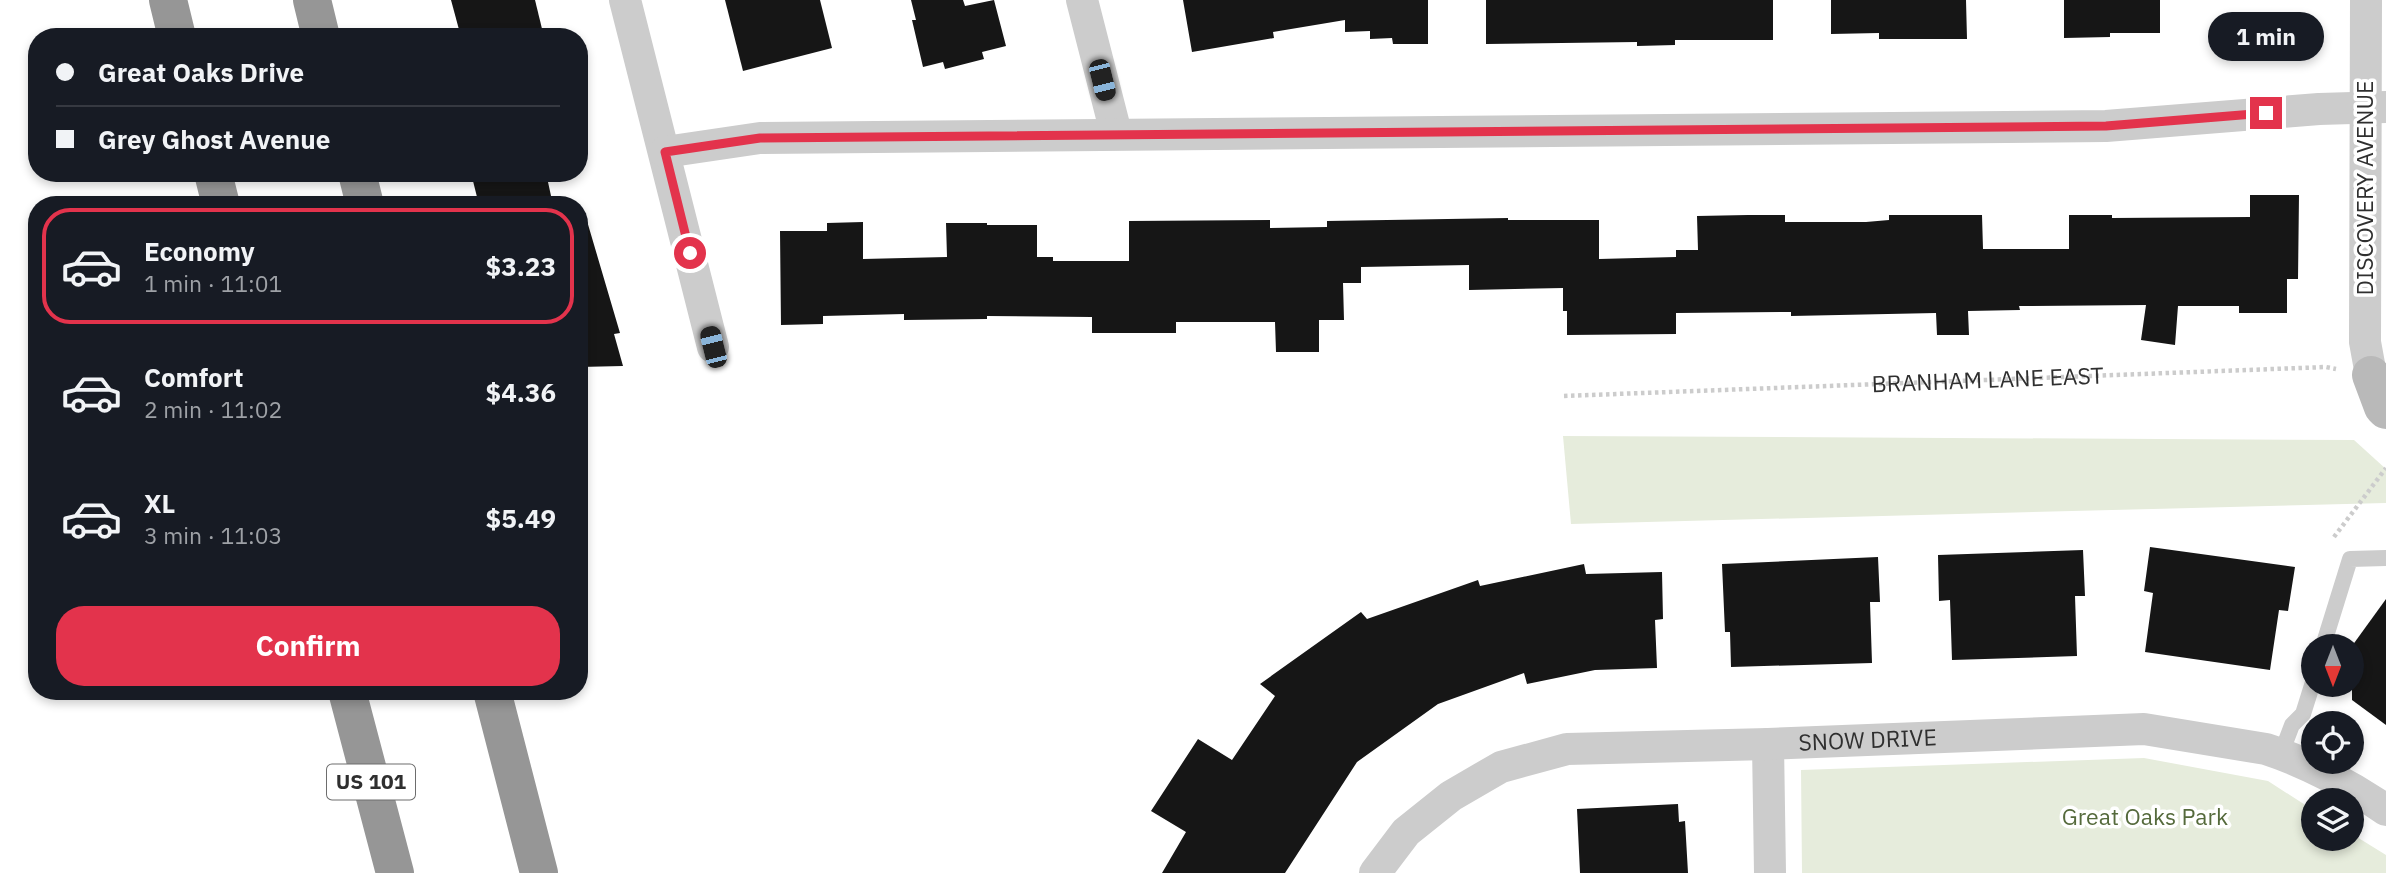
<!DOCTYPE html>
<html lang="en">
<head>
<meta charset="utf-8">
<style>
  :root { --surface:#171b24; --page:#20242c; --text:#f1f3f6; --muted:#9ea1a6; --line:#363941; --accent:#e3334c }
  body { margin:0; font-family:"IBM Plex Sans",sans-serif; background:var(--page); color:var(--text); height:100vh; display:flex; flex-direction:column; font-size:26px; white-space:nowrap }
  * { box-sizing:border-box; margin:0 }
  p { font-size:23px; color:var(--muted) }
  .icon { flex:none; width:38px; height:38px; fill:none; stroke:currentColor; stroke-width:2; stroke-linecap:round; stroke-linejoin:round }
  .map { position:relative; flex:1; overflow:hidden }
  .side { position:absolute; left:28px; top:196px; width:560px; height:504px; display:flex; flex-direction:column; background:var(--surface); border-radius:28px; box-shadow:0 4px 10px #0003 }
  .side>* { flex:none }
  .hud { position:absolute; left:28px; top:28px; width:560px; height:154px; border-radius:28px; box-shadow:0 4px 10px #0003; display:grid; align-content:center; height:154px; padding:0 28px; background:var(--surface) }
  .needle { width:46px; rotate:180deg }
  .buttons { position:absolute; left:2301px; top:634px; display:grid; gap:14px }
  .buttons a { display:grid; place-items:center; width:63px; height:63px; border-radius:50%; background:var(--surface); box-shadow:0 4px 10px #0003; font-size:35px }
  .end { position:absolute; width:32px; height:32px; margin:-16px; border:9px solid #e3334c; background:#fff; box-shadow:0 0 0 4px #fff }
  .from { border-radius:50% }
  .bubble { position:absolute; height:49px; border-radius:24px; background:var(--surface); box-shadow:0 4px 10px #0003; font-size:23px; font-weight:700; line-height:49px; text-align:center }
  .car { position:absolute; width:21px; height:42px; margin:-21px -10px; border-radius:9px; box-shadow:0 0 5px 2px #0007; background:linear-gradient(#222 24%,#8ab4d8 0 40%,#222 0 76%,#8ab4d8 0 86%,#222 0) }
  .hud b { display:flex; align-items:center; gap:24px; height:66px; font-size:26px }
  .hud b+b { border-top:2px solid var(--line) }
  .hud i { width:18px; height:18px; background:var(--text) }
  ul { padding:12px 0 0; list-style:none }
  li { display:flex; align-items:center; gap:21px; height:116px; margin:0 14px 10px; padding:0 14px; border:4px solid transparent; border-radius:28px }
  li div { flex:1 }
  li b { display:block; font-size:26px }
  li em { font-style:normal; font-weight:700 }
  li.selected { border-color:var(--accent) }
  li>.icon { width:63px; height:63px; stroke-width:1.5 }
  .cta { display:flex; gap:14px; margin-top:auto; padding:14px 28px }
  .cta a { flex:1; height:80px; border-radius:28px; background:var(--accent); color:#fff; font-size:28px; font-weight:700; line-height:80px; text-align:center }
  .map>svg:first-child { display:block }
</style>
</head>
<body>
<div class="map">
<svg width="2386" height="873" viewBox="0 0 2386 873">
  <rect width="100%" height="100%" fill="#fff"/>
  <g fill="#e6ecdc">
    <polygon points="1563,436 2354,440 2386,469 2386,503 1571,524"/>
    <polygon points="2144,758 2268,781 2313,810 2314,838 2352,838 2352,834 2386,855 2386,873 1802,873 1801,770"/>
  </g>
  <g fill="#161616">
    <polygon points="451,0 535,0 544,37 461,37"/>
    <polygon points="725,0 820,0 832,48 743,71"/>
    <polygon points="911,0 963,0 965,6 994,0 1006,46 982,52 984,59 945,69 943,62 923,67 912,20 916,20"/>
    <polygon points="1183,0 1428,0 1428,44 1393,44 1392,38 1370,39 1370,31 1345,32 1345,20 1273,32 1274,38 1192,52"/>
    <polygon points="1486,0 1773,0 1773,40 1675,40 1675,45 1637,46 1637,42 1486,44"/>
    <polygon points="1831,0 1966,0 1967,39 1879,39 1879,33 1831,34"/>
    <polygon points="2064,0 2160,0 2160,33 2110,33 2110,37 2064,38"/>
    <polygon points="471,173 546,173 553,205 479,205"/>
    <polygon points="2250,195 2299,195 2298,279 2287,279 2287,313 2239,313 2239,306 2178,306 2175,345 2141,340 2146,305 2019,306 2020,310 1968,311 1969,335 1937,335 1936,313 1791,316 1791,312 1676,313 1676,334 1567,335 1567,311 1563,311 1563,288 1469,290 1469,265 1361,267 1361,283 1343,283 1344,320 1319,320 1319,352 1276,352 1275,322 1176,322 1176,333 1092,333 1092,317 987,316 987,319 904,320 904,314 823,316 823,324 781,325 780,231 827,231 827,223 863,222 863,259 947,257 946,223 987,223 987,225 1037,225 1037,257 1053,257 1053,261 1129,261 1129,221 1270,220 1270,228 1327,227 1327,221 1508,218 1508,220 1599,220 1599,259 1676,257 1676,250 1698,250 1697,216 1748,215 1785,215 1785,222 1866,222 1889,220 1889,215 1982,215 1983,249 2069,249 2069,215 2112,215 2112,218 2250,217"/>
    <polygon points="587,221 620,333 614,334 623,366 579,367 579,222"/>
    <polygon points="2150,547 2295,567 2288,611 2279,610 2270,670 2145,652 2153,593 2144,591"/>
    <polygon points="2083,550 2085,596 2075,596 2077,656 1952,660 1950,600 1939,601 1938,555"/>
    <polygon points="1878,557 1880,602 1870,602 1872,663 1731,667 1730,632 1725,632 1722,564"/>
    <polygon points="1584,564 1586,574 1662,572 1663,619 1655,620 1657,668 1595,670 1527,684 1524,673 1438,704 1357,762 1285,873 1162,873 1186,832 1151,811 1198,739 1232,760 1275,696 1260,684 1361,612 1367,619 1478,580 1480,586"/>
    <polygon points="2386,599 2386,725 2352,700 2352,646"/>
    <polygon points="1678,804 1679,822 1685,821 1688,873 1580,873 1577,809"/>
  </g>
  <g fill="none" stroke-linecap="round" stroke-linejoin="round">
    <g stroke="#ccc" stroke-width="4.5" stroke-dasharray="3.5 3.5" stroke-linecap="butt">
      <path id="s1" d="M1564,396L2326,367L2336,369"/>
      <polyline points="2334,537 2386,468"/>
    </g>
    <g stroke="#ccc" stroke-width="16">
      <polyline points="2323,646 2350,559 2386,558"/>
      <polyline points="2281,754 2292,725 2303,714 2314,679"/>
    </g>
    <g stroke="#ccc" stroke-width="32">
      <polyline points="625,0 713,347"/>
      <polyline points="1082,0 1116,133"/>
      <polyline points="2366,0 2365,342 2371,375"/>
      <polyline points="665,152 760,138 2106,126 2319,109 2386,107"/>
      <polyline points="1768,744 1770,873"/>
      <path id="s2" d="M1375,873L1406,832L1451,796L1501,767L1567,749L1768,744L2144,729L2266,749C2306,762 2351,786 2386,810"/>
    </g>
    <polyline stroke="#b9b9b9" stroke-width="38" points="2371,375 2383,407 2386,410"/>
    <g stroke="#969696" stroke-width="38">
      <polyline points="168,0 177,37"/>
      <polyline points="312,0 321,37"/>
      <polyline points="213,173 221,205"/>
      <polyline points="357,173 365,205"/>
      <polyline points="347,691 395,873"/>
      <polyline points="492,691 539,873"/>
    </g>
  </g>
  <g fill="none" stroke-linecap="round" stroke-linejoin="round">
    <polyline stroke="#e3334c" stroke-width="9" points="690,253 665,152 760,138 2106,126 2266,113"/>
  </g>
  <g text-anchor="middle" stroke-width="7" stroke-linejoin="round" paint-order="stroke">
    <rect fill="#fff" stroke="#6d6d6d" stroke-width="2" x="327" y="764.5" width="88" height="35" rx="5"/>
    <g font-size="21" font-weight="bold" fill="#2f2f2f">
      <text x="371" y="789">US 101</text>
    </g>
    <g font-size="23" fill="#2f2f2f" stroke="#fff">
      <text transform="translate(2365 188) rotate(-90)" y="8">DISCOVERY AVENUE</text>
      <text dy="8" stroke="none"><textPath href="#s1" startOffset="424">BRANHAM LANE EAST</textPath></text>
      <text dy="8" stroke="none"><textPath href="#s2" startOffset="536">SNOW DRIVE</textPath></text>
    </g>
    <g font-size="23" fill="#556a3c" stroke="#fff">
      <text x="2145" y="825">Great Oaks Park</text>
    </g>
  </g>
</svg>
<div class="buttons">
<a><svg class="needle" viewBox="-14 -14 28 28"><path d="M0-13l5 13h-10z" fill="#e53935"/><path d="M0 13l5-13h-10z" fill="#9ea1a6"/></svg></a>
<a><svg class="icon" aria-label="locate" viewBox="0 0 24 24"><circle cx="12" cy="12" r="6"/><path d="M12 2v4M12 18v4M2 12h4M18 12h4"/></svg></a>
<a><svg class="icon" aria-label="layers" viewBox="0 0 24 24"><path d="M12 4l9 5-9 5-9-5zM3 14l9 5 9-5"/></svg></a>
</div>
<i class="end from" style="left:690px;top:253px"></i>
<i class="end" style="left:2266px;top:113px"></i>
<div class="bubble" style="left:2208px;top:12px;width:116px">1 min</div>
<i class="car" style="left:1102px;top:80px;rotate:166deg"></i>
<i class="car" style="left:713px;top:347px;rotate:346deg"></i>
<div class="hud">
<b><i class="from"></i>Great Oaks Drive</b>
<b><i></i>Grey Ghost Avenue</b>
</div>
<section class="side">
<ul>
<li class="selected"><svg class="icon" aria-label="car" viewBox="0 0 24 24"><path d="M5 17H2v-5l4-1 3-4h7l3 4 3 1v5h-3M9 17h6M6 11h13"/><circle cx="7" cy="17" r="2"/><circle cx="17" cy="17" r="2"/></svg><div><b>Economy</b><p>1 min · 11:01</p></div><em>$3.23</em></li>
<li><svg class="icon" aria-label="car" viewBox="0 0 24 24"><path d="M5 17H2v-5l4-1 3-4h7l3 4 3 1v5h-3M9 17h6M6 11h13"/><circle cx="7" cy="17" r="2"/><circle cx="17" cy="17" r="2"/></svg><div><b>Comfort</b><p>2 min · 11:02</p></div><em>$4.36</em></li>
<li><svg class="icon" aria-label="car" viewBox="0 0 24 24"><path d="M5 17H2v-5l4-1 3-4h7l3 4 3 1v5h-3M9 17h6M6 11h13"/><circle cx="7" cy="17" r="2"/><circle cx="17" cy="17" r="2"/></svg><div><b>XL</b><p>3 min · 11:03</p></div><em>$5.49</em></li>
</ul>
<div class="cta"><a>Confirm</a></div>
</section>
</div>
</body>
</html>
